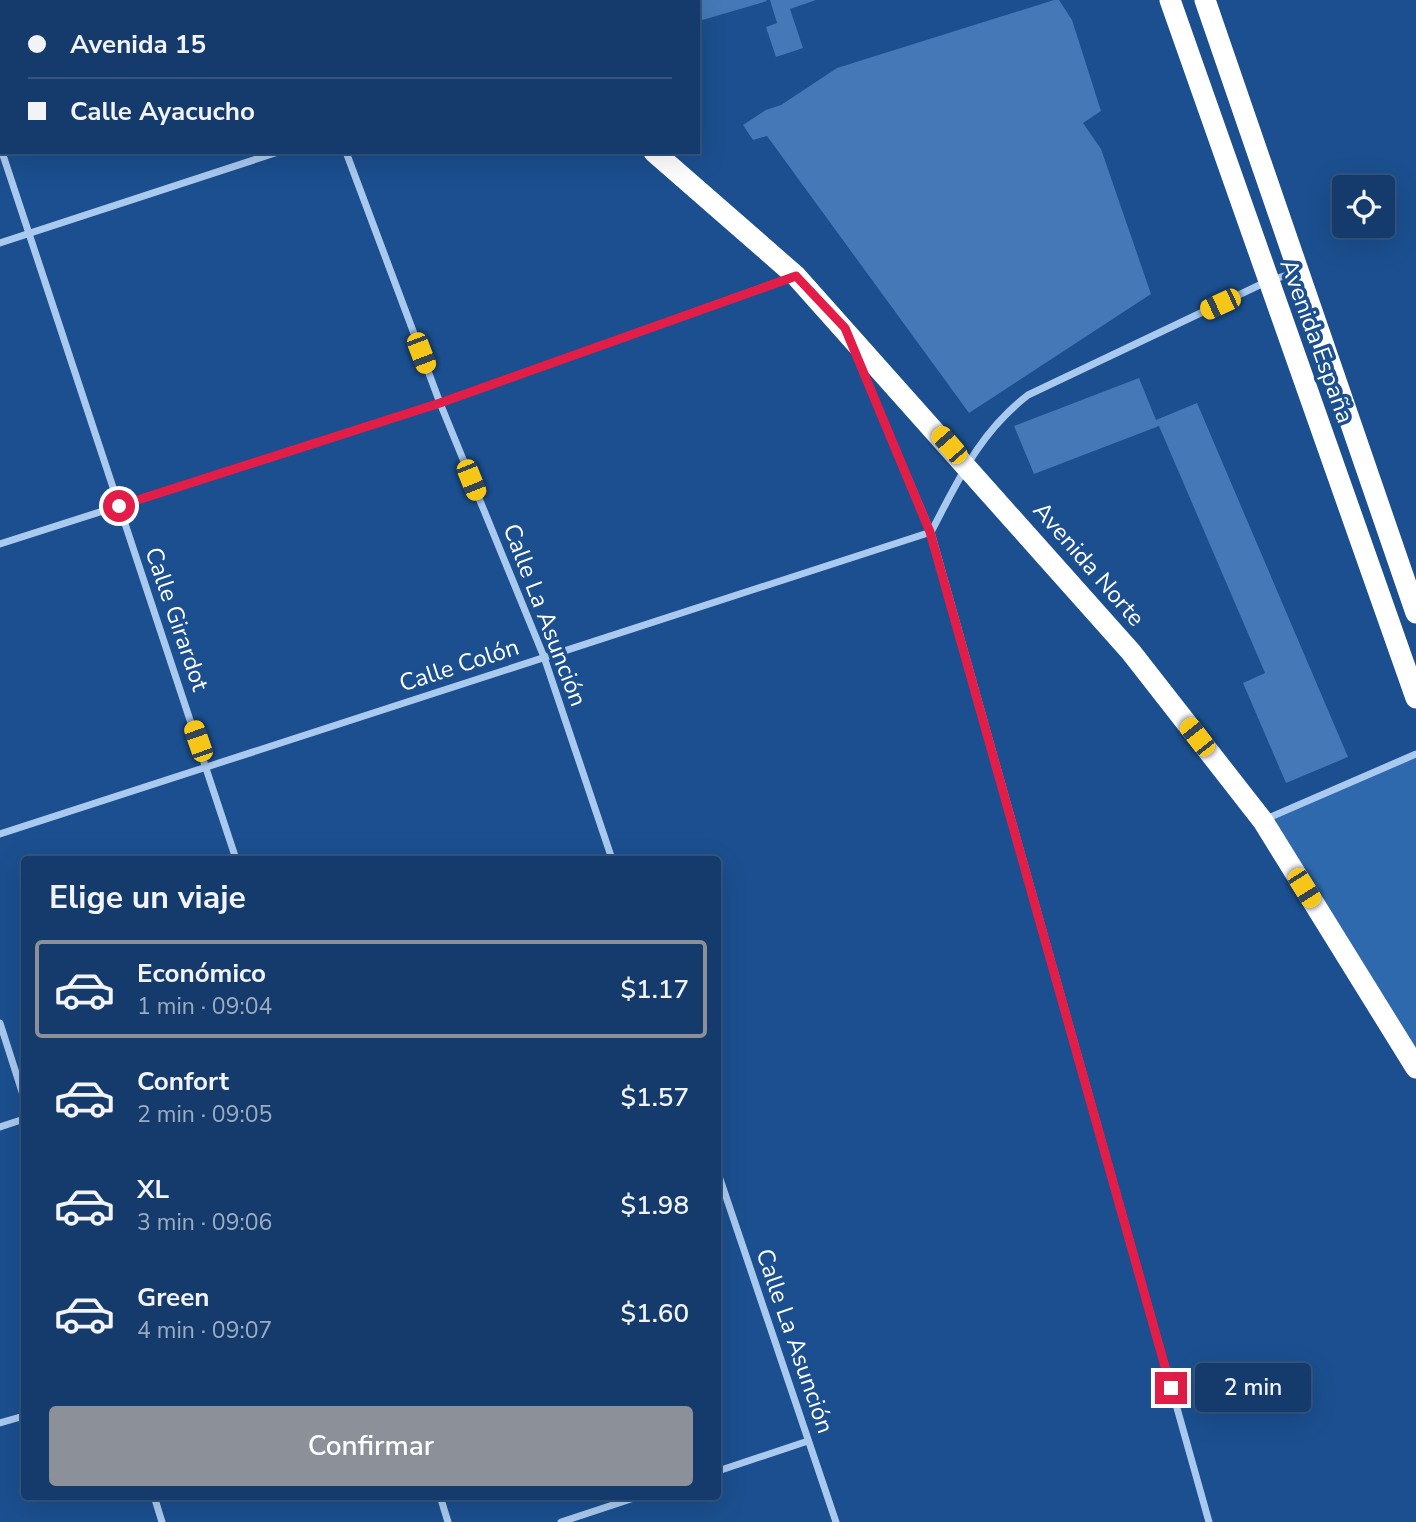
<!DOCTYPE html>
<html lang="es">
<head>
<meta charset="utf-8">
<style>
  :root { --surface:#143b6b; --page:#214673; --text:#f1f3f6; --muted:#9dadc1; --line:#33557e; --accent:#8c9099 }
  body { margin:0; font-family:"Nunito Sans",sans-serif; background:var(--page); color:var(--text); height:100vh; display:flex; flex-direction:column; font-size:26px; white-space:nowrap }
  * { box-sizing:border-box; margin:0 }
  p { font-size:23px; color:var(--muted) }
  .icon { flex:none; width:38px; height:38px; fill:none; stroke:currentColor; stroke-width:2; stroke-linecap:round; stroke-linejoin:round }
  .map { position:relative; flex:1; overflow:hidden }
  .drawer { position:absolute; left:21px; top:856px; width:700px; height:644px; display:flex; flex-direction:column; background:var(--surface); border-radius:7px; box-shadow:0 7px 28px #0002,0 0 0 2px var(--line) }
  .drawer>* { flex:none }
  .hud { position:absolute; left:0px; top:0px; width:700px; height:154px; box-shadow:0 7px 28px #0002,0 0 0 2px var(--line); display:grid; align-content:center; height:154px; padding:0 28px; background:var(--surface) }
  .controls { position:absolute; left:1332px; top:175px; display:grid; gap:14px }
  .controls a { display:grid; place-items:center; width:63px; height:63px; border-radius:7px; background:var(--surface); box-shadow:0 7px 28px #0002,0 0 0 2px var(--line); font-size:35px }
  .end { position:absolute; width:32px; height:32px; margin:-16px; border:9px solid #e11d48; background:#fff; box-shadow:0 0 0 4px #fff }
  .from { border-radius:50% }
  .bubble { position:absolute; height:49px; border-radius:7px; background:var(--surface); box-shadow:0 7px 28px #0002,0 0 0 2px var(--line); font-size:23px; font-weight:600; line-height:49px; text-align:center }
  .car { position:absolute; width:21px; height:42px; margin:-21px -10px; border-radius:9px; box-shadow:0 0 5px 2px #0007; background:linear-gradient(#f5c518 24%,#345 0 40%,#f5c518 0 76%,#345 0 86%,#f5c518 0) }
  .hud b { display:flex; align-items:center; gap:24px; height:66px; font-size:26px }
  .hud b+b { border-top:2px solid var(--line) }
  .hud i { width:18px; height:18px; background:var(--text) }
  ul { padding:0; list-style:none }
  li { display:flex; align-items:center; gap:21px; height:98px; margin:0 14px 10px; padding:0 14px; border:4px solid transparent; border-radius:7px }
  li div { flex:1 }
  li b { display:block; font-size:26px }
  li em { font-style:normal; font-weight:600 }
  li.on { border-color:var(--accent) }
  li>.icon { width:63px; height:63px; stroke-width:1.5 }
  h2 { padding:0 28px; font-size:32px; line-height:84px }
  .button { display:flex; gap:14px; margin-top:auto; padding:14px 28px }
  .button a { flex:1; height:80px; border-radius:7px; background:var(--accent); color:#fff; font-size:28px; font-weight:600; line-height:80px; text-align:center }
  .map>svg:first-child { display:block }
</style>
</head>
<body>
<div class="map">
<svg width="1416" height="1522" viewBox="0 0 1416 1522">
  <rect width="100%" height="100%" fill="#1b4f8f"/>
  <polygon fill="#2e69ad" points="1416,754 1416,1068 1263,821"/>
  <g fill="#4478b7">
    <polygon points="698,0 766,0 767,1 699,21"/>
    <polygon points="770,0 816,0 790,9 803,48 776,57 766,27 777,23"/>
    <polygon points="1054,0 1059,0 1072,20 1101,111 1083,123 1101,149 1151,294 969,413 767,136 753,140 743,125 766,110 781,105 837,68"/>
    <polygon points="1139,378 1156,420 1197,403 1348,757 1286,783 1243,683 1265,673 1159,426 1034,474 1014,426"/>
  </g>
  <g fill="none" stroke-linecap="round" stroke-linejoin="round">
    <g stroke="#a9c9ee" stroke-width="7">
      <polyline points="296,0 296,2"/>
      <polyline points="2,152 236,859"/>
      <polyline points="346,152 440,403 544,657 612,859"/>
      <polyline points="0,243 278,152"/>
      <polyline points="856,355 931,532 1209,1522"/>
      <polyline points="0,544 440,403 792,277"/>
      <polyline points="1266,819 1416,754"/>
      <path d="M0,834L931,532C959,479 979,433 1028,395L1268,281L1297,272"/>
      <polyline points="0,1023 24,1098"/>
      <polyline points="0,1127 24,1119"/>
      <polyline points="718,1173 836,1522"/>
      <polyline points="0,1423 24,1416"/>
      <polyline points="718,1471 808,1441"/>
      <polyline points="154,1496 162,1522"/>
      <polyline points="440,1496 448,1522"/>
      <polyline points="561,1522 640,1496"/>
    </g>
    <g stroke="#fff" stroke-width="21">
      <polyline points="470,0 473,2"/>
      <polyline points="1170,0 1416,698"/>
      <polyline points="1205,0 1416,613"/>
      <polyline points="654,152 796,276 1131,652 1263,821 1416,1068"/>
    </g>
  </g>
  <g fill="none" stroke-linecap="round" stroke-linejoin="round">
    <polyline stroke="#e11d48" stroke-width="9" points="119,506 440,403 796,276 845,328 930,532 1171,1388"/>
  </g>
  <g text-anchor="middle" stroke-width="7" stroke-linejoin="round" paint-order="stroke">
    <g font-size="24" fill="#fff" stroke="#1b4f8f">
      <text transform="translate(1317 341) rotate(70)" y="8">Avenida España</text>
      <text transform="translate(1089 564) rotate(49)" y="8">Avenida Norte</text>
      <text transform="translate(545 615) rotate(69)" y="8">Calle La Asunción</text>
      <text transform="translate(177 619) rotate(71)" y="8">Calle Girardot</text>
      <text transform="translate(459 665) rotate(-18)" y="8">Calle Colón</text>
      <text transform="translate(795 1341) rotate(71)" y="8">Calle La Asunción</text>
    </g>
  </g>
</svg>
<div class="controls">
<a><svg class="icon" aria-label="locate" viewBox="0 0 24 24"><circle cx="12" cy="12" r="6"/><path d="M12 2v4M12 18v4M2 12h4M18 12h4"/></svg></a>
</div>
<i class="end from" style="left:119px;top:506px"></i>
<i class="end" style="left:1171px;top:1388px"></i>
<div class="bubble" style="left:1195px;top:1363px;width:116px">2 min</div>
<i class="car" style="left:1220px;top:304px;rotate:245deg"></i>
<i class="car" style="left:421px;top:353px;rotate:159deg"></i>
<i class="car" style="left:949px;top:445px;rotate:319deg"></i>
<i class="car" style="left:471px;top:480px;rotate:158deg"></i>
<i class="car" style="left:1197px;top:737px;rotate:322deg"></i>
<i class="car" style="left:198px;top:741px;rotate:341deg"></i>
<i class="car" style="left:1304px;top:888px;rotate:148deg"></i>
<div class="hud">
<b><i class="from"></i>Avenida 15</b>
<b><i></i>Calle Ayacucho</b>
</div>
<section class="drawer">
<h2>Elige un viaje</h2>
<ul>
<li class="on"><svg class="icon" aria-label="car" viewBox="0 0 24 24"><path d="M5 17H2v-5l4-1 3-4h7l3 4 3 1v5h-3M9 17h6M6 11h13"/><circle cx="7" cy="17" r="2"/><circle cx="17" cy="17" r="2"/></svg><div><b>Económico</b><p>1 min · 09:04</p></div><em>$1.17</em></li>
<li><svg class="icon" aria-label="car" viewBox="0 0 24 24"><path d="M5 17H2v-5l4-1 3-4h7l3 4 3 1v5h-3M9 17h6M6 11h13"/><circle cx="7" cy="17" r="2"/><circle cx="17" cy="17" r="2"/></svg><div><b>Confort</b><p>2 min · 09:05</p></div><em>$1.57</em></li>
<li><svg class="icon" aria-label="car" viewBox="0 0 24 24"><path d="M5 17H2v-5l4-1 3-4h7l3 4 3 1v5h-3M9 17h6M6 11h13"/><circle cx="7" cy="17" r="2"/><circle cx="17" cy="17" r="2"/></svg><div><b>XL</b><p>3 min · 09:06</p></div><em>$1.98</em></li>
<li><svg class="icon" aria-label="car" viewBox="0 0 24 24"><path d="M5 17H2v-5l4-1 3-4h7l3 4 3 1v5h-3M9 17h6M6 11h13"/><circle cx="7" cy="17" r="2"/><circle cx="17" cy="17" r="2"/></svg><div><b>Green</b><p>4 min · 09:07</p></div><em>$1.60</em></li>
</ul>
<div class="button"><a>Confirmar</a></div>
</section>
</div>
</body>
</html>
